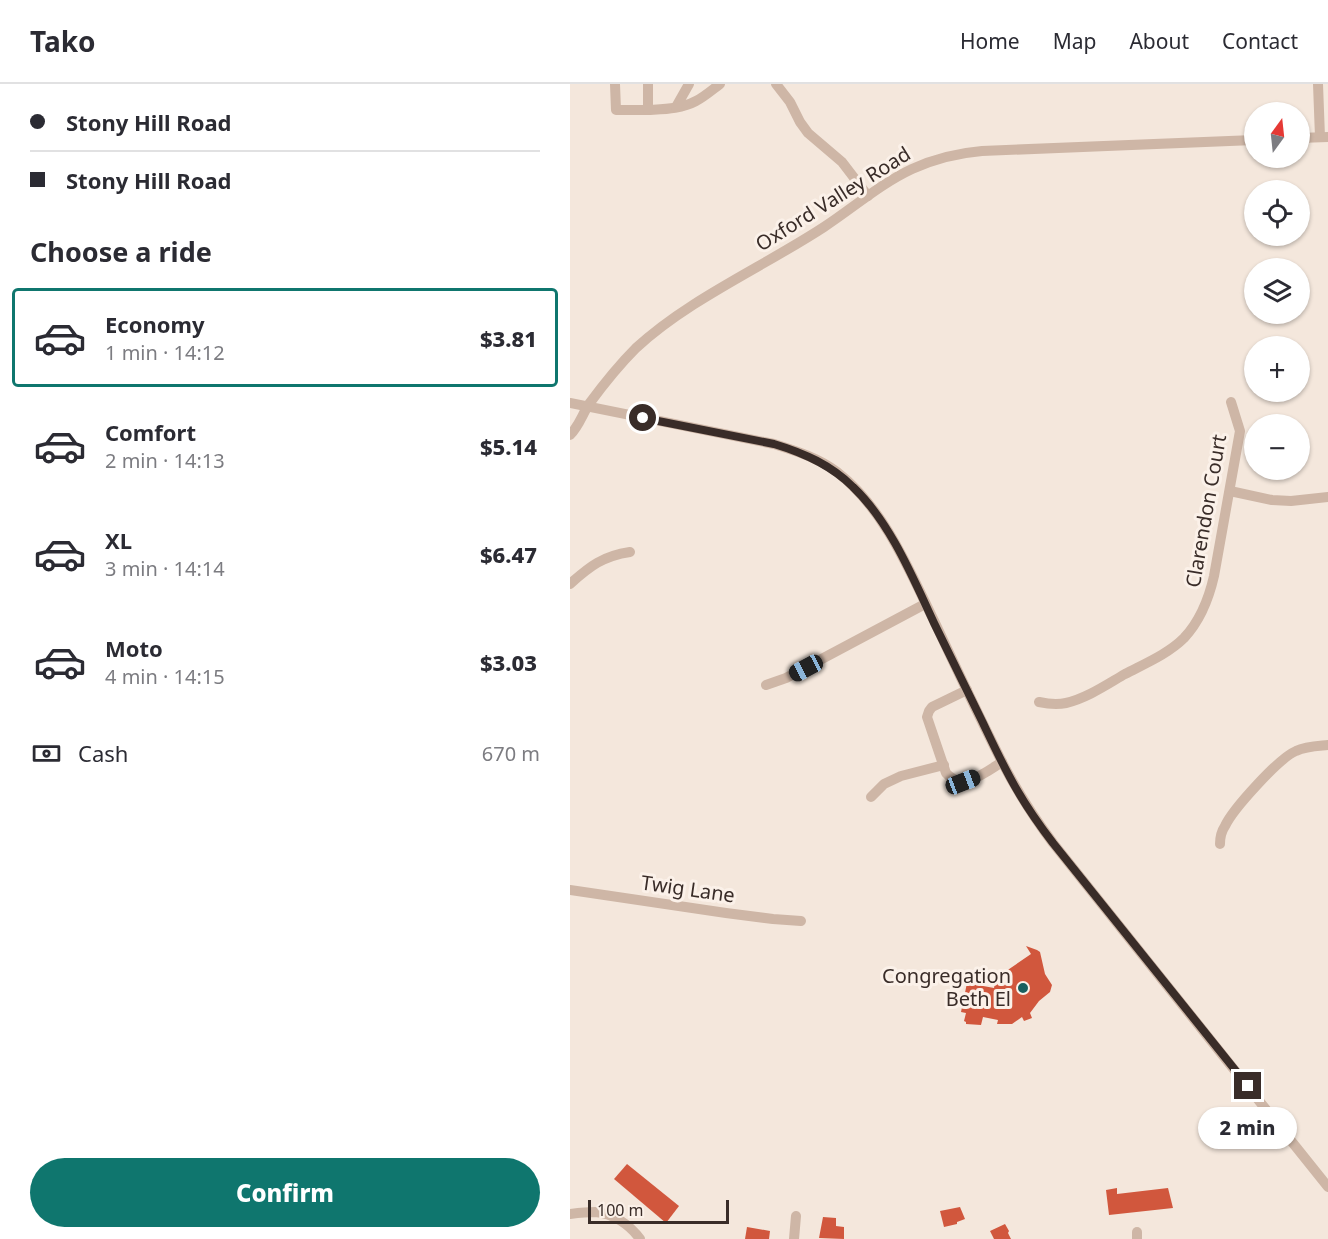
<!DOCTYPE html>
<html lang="en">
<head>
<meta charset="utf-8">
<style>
  :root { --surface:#fff; --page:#f7f7f7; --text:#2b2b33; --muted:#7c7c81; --line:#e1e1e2; --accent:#0f766e }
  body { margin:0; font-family:"Noto Sans",sans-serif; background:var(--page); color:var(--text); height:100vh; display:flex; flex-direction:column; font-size:22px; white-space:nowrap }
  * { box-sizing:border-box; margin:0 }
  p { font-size:20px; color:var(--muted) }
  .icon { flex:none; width:33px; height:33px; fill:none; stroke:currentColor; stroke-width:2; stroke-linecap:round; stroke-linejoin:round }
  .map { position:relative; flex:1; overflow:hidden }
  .side { display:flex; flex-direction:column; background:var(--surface); width:570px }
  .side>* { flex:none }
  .top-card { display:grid; align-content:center; height:132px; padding:0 30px; background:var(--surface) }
  .needle { width:39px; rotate:15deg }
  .tools { position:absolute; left:674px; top:18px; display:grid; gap:12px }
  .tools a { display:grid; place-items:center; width:66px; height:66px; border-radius:50%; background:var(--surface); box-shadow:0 2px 4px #0004; font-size:30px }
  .scale { position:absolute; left:18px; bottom:15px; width:141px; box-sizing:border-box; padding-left:6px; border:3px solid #392c28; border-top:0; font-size:16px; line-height:21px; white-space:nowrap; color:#392c28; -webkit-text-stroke:4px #fbf1e9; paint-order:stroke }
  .end { position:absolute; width:27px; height:27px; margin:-14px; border:8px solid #392c28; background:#fff; box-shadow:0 0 0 3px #fff }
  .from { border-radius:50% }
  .bubble { position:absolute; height:42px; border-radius:21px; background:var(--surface); box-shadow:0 2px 4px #0004; font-size:20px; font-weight:800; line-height:42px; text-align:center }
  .car { position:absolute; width:18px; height:36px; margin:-18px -9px; border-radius:8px; box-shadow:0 0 4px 2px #0007; background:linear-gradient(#222 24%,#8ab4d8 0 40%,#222 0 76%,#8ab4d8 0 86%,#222 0) }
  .top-card b { display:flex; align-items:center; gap:21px; height:57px; font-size:22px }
  .top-card b+b { border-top:2px solid var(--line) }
  .top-card i { width:15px; height:15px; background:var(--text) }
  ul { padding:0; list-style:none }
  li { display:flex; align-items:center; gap:18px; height:99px; margin:0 12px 9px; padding:0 18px; border:3px solid transparent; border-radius:6px }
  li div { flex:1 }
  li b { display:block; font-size:22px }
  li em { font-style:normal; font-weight:800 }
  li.current { border-color:var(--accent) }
  li>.icon { width:54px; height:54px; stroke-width:1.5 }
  h2 { padding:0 30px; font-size:27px; line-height:72px }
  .pay { display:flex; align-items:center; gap:15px; height:66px; padding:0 30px; font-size:22px }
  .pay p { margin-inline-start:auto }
  .cta { display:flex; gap:12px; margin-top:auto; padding:12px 30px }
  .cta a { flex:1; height:69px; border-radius:36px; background:var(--accent); color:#fff; font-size:24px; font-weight:800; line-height:69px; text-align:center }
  header { display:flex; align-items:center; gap:36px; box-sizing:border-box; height:84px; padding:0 30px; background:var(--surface); border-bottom:2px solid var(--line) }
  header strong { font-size:28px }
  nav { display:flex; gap:33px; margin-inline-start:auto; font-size:21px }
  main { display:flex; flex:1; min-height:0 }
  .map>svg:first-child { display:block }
</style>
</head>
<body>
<header>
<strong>Tako</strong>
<nav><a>Home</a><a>Map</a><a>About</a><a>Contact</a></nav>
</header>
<main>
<section class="side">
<div class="top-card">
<b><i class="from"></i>Stony Hill Road</b>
<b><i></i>Stony Hill Road</b>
</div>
<h2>Choose a ride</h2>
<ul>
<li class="current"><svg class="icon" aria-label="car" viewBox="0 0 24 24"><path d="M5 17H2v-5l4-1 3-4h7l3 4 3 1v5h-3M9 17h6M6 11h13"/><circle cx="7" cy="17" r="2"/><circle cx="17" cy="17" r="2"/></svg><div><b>Economy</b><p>1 min · 14:12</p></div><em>$3.81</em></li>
<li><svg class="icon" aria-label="car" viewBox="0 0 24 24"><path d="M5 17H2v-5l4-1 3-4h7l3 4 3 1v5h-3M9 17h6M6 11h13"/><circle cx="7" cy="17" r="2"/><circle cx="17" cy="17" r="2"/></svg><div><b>Comfort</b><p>2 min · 14:13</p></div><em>$5.14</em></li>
<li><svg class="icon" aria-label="car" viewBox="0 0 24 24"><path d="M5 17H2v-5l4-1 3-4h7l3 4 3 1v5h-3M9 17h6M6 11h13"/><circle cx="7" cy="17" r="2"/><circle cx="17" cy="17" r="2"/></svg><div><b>XL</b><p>3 min · 14:14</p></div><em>$6.47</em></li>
<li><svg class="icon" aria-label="car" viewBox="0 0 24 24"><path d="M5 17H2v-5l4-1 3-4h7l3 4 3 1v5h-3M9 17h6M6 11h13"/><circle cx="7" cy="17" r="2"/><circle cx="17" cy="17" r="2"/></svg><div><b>Moto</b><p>4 min · 14:15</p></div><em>$3.03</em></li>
</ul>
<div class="pay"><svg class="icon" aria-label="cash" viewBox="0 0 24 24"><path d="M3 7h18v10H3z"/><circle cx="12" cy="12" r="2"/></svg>Cash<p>670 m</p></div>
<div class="cta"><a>Confirm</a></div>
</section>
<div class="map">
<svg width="758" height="1155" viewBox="0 0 758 1155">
  <rect width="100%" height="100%" fill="#f4e7dc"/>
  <g fill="#d1573d">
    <polygon points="456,862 467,866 470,868 475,890 482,901 480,908 469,917 460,929 462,934 454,937 452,933 442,940 427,940 428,936 413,933 411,941 396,940 396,938 394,937 396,929 391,928 397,899 424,904 426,894 461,870"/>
    <polygon points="57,1080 109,1122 96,1139 44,1095"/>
    <polygon points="547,1104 547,1110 598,1104 603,1124 539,1131 536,1106"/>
    <polygon points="390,1123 395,1135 387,1138 387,1140 374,1143 370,1127"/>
    <polygon points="253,1133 266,1134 266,1142 274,1143 274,1155 249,1154"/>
    <polygon points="435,1140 439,1147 438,1149 441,1155 424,1155 420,1147"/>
    <polygon points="177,1143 200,1147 199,1155 175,1155"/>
  </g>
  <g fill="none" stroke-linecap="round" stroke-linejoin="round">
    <g stroke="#ceb6a6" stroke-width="10">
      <polyline points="45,0 46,26 78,26"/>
      <path d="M78,0V26C94,25 111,25 126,17C134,13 142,6 150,0"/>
      <polyline points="206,0 220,18 230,38 238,49 272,78 298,112"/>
      <polyline points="748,0 750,53"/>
      <polyline points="106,23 119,0"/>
      <polyline points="729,54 758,53"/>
      <path d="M0,319L204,360C226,367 249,374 267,388C315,425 340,488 366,541C387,586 408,630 430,674C445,704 463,732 483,759L758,1103"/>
      <path d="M0,351C9,342 12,331 19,320C33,301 49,281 66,264C119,215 193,183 254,143C283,124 310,100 342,85C364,75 388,69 412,67L684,56"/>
      <polyline points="660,407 702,416 721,417 758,413"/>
      <path d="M0,500C20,482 33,472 60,468"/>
      <polyline points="196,601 216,594 355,520"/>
      <path d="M397,606L362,623L359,627L357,633L376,689C392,708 416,688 432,678"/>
      <path d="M469,618C478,620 487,621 496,619C517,614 536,601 555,590C574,580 598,570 614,554C630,537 639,514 644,492L670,347L661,318"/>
      <polyline points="301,713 314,700 331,692 374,681"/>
      <path d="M650,760C650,753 651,748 655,742C663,725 709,674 726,667C736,662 747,662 758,661"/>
      <polyline points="0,806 156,829 203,835 231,837"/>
      <path d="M0,1130C8,1129 17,1128 25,1128C43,1129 60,1141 70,1155"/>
      <polyline points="567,1148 567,1155"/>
      <polyline points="224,1155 226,1132"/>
    </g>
  </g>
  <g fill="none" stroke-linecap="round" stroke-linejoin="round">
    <path stroke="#392c28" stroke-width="8" d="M73,334L204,360C234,369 261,381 283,403C320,438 343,494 364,539C380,572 396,605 412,637C423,660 434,684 447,706C458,725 470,742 483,759L678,1002"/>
  </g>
  <circle fill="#195f5f" stroke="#fbf1e9" stroke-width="2" cx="453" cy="904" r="6"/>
  <g text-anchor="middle" stroke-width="6" stroke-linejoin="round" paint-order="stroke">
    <g font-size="20" fill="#392c28" stroke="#fbf1e9">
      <text transform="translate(263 115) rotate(-32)" y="7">Oxford Valley Road</text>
      <text transform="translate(636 427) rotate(-80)" y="7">Clarendon Court</text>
      <text transform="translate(118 805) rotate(8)" y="7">Twig Lane</text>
    </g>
    <g font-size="20" fill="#392c28" stroke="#fbf1e9" text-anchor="end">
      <text x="441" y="899">Congregation<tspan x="441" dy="23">Beth El</tspan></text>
    </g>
  </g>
</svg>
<div class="tools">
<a><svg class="needle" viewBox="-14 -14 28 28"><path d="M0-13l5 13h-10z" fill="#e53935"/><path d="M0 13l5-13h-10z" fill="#7c7c81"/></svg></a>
<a><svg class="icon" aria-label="locate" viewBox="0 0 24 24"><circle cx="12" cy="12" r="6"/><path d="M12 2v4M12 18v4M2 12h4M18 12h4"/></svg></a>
<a><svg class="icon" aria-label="layers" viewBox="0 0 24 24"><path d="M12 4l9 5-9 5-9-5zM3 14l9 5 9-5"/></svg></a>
<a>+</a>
<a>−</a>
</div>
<div class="scale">100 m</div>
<i class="end from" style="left:73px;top:334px"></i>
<i class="end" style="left:678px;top:1002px"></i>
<div class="bubble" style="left:628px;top:1023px;width:99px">2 min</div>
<i class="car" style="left:236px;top:584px;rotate:242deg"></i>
<i class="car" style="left:393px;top:698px;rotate:69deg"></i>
</div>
</main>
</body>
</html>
